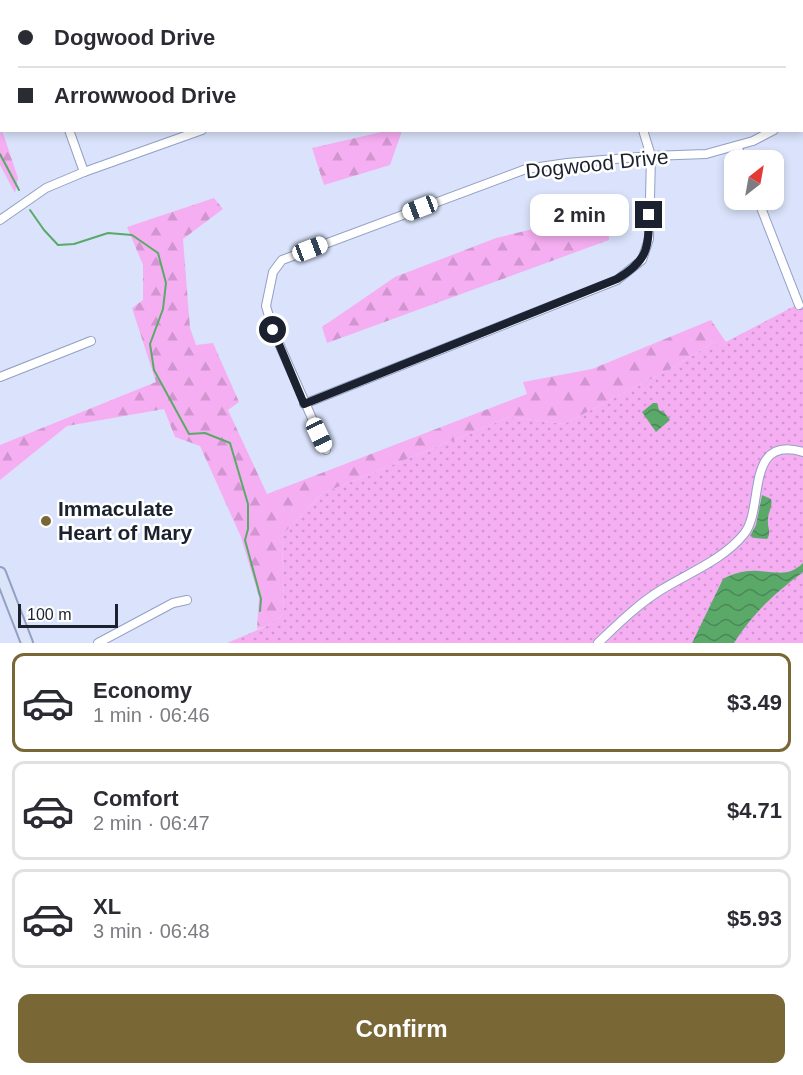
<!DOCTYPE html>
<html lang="en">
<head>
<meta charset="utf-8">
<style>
  :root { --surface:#fff; --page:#f2f2f3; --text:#2b2b33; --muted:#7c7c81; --line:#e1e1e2; --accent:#7a6736 }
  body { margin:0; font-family:Arial,sans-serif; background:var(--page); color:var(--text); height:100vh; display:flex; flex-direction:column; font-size:22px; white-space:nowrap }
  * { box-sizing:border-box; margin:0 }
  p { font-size:20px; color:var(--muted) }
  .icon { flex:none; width:33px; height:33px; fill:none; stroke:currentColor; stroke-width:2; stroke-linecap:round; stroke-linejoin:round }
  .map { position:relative; height:643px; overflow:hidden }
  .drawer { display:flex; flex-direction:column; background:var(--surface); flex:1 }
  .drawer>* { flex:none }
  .banner { position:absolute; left:0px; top:0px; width:804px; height:132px; box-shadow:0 3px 9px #0003; display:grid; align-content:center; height:132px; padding:0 18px; background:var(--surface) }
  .needle { width:39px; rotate:31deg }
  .tools { position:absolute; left:724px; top:150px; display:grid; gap:12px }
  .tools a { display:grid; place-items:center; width:60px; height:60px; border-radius:12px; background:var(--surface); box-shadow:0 3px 9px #0003; font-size:30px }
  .scale { position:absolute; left:18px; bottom:15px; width:100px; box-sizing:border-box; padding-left:6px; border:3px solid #1b212f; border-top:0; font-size:16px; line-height:21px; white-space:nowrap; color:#1b212f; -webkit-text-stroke:4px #fff; paint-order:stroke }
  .end { position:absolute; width:27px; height:27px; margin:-14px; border:8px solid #1b212f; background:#fff; box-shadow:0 0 0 3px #fff }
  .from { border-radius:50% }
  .bubble { position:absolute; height:42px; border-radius:12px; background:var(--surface); box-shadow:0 3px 9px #0003; font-size:20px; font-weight:700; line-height:42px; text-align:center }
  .car { position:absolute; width:18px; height:36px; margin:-18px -9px; border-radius:8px; box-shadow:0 0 4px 2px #0007; background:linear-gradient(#fff 24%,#345 0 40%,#fff 0 76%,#345 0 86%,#fff 0) }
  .banner b { display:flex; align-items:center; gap:21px; height:57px; font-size:22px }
  .banner b+b { border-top:2px solid var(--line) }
  .banner i { width:15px; height:15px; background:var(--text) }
  ul { padding:10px 0 0; list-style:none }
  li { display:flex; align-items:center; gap:18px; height:99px; margin:0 12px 9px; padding:0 6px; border:3px solid var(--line); border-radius:12px }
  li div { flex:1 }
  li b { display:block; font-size:22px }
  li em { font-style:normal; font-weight:700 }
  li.selected { border-color:var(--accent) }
  li>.icon { width:54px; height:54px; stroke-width:1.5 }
  .action { display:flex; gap:12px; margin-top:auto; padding:12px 18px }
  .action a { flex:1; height:69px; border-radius:12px; background:var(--accent); color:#fff; font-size:24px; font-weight:700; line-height:69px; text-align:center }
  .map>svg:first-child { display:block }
</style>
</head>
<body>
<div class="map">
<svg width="803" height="643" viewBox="0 0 803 643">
  <defs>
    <pattern id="grass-dots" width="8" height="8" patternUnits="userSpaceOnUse" patternTransform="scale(1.5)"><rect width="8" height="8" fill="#f5aef2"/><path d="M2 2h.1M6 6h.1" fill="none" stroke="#d195d0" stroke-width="1.8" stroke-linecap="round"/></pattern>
    <pattern id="forest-firs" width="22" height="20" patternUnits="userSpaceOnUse" patternTransform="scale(1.5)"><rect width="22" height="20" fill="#f5aef2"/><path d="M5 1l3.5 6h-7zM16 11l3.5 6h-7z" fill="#d195d0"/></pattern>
    <pattern id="water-waves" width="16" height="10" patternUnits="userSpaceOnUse" patternTransform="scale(1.5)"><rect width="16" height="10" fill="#5aa969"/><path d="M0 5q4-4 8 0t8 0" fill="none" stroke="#4a8957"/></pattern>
  </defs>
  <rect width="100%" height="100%" fill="#dae3fb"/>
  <polygon fill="url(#grass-dots)" points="800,303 803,309 803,643 227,643 267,626 284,614 282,535 323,493 510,417 564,424 672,368 714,342 718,346"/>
  <g fill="url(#forest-firs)">
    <polygon points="0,124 18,178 15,193 0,165"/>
    <polygon points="390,130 402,131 390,165 324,185 312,148"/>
    <polygon points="214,198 223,209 183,239 190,328 196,345 213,343 239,402 228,410 267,494 527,394 523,382 592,369 711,320 726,342 717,347 714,342 672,368 564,424 510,417 323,493 282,535 284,614 267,626 257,629 259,597 241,537 200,446 175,437 164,409 67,426 0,480 0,445 156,382 132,308 143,300 143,265 127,227"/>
    <polygon points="608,211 609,240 327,343 322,327 395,277 496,238"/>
  </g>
  <g fill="url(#water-waves)">
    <polygon points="653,403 657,403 659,410 664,412 670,420 656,432 642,412"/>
    <path d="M762,495L771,499C773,507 768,512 768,519C767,528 772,532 767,539L755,538L750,536L756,525Z"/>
    <path d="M803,563V572C773,595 755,611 734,643H692L723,579C734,573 746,570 759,571C777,572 789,577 803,563Z"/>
  </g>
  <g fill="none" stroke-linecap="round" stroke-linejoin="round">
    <g stroke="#5aa969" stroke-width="2">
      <polyline points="0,154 19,190"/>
      <polyline points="30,210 44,230 58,245 74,244 108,233 132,235 158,253 166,283 163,309 150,344 154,370 189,434 205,433 230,443 248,504 248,529 245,540 261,599 260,611"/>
    </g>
    <defs>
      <g id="minor">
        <polyline points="312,0 312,2"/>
        <polyline points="440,0 440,2"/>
        <polyline points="592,0 592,2"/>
        <polyline points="113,2 116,0"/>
        <polyline points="333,2 337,0"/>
        <polyline points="604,2 608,0"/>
        <polyline points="802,117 803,117"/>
        <polyline points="69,130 84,172"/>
        <polyline points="737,146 743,160"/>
        <polyline points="758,200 799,305"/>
        <polyline points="0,220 46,188 84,172 202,130"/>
        <polyline points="0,377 91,341"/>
        <polyline points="304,404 617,280 642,260 649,239 651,156 643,130"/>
        <polyline points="326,450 273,330 266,306 273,272 282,260 526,169 567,163 651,156 706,154 753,141 774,130"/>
        <polyline points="98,643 173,603 187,600"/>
        <path d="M598,643C617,625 638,604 661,590C688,573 723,560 744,534C765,509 744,434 803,452"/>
      </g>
      <polyline id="secondary" points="0,573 27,643"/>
    </defs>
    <use href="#minor" stroke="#92a0c4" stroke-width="10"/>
    <use href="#secondary" stroke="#92a0c4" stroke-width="14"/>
    <use href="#minor" stroke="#fff" stroke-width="8"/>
    <use href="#secondary" stroke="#dce4f8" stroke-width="10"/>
  </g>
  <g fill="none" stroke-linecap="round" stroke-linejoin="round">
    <path stroke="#1b212f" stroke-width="8" d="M273,330L304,404L617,279C647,261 649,249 649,215"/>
  </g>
  <circle fill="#7a6736" stroke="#fff" stroke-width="2" cx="46" cy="521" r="6"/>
  <g text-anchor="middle" stroke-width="5" stroke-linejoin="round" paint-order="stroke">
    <g font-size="21" fill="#1b212f" stroke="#fff">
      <text transform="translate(597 164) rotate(-6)" y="7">Dogwood Drive</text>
    </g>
    <g font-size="21" font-weight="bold" fill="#1b212f" stroke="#fff" text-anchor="start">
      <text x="58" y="516">Immaculate<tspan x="58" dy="24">Heart of Mary</tspan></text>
    </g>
  </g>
</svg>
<div class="tools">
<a><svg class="needle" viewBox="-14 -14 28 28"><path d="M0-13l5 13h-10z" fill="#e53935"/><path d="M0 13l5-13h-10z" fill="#7c7c81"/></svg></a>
</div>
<div class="scale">100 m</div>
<i class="end from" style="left:273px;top:330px"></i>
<i class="end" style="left:649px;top:215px"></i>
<div class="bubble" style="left:530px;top:194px;width:99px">2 min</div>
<i class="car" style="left:420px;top:208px;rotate:249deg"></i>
<i class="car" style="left:310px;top:249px;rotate:69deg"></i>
<i class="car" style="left:319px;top:435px;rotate:155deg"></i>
<div class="banner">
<b><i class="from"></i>Dogwood Drive</b>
<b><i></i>Arrowwood Drive</b>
</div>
</div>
<section class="drawer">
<ul>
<li class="selected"><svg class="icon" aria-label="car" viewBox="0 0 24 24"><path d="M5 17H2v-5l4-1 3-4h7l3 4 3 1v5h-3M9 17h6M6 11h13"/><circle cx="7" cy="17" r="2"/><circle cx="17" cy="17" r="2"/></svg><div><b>Economy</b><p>1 min · 06:46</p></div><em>$3.49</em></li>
<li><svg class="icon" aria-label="car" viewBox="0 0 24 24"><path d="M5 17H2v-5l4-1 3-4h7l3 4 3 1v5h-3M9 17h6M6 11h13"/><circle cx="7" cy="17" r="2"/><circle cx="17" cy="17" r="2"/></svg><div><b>Comfort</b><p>2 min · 06:47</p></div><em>$4.71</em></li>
<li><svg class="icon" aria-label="car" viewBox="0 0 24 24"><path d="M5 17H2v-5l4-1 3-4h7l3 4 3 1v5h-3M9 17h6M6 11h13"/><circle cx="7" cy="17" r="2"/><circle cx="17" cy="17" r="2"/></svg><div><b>XL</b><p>3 min · 06:48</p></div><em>$5.93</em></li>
</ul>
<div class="action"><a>Confirm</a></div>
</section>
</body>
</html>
